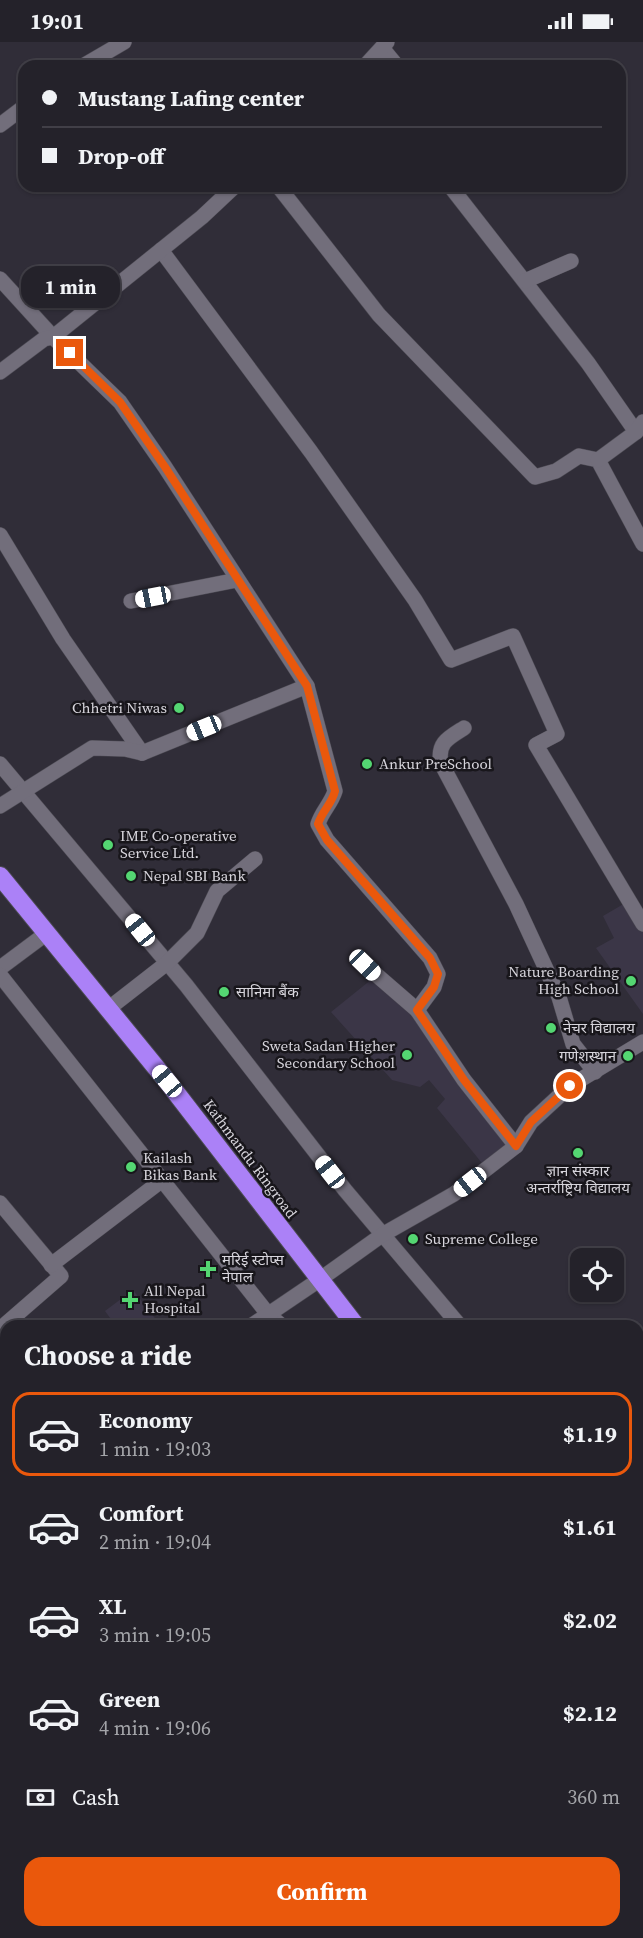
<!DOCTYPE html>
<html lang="en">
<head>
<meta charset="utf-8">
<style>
  :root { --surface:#24222a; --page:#302f36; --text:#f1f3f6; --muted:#a3a4a8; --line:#413f47; --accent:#ea580c }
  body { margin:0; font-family:"Source Serif 4","Noto Sans Devanagari",serif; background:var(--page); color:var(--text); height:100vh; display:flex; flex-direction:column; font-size:22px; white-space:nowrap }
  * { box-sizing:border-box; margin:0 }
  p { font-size:20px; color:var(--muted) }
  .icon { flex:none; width:33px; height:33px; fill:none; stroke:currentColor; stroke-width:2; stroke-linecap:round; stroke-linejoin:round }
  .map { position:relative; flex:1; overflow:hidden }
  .side { position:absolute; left:0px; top:1278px; width:644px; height:618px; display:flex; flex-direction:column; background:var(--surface); border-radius:18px 18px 0 0; box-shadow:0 2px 4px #0004,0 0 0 2px var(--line) }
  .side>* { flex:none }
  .guide { position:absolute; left:18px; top:18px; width:608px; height:132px; border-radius:18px; box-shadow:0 2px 4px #0004,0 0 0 2px var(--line); display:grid; align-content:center; height:132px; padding:0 24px; background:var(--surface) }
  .buttons { position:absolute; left:570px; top:1206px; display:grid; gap:12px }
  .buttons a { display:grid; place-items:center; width:54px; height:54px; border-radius:12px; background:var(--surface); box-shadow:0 2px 4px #0004,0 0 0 2px var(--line); font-size:30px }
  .end { position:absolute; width:27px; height:27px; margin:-14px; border:8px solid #ea580c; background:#fff; box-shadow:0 0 0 3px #fff }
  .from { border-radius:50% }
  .bubble { position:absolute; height:42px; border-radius:18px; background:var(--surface); box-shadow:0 2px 4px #0004,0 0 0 2px var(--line); font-size:20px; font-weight:700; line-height:42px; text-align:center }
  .car { position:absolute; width:18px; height:36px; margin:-18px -9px; border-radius:8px; box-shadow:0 0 4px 2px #0007; background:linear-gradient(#fff 24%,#345 0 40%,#fff 0 76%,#345 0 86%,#fff 0) }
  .guide b { display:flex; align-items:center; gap:21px; height:57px; font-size:22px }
  .guide b+b { border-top:2px solid var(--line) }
  .guide i { width:15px; height:15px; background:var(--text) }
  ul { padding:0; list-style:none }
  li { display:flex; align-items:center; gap:18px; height:84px; margin:0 12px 9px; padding:0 12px; border:3px solid transparent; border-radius:18px }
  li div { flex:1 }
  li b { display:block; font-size:22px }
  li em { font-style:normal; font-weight:700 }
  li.selected { border-color:var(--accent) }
  li>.icon { width:54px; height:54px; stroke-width:1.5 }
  h2 { padding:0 24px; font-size:27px; line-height:72px }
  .pay { display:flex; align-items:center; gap:15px; height:66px; padding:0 24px; font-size:22px }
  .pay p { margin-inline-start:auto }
  .primary-button { display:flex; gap:12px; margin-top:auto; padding:12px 24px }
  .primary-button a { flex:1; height:69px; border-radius:18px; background:var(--accent); color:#fff; font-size:24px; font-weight:700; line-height:69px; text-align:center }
  .status { display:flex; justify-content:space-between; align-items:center; height:42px; padding:0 30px; background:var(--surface); direction:ltr }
  .status svg { height:16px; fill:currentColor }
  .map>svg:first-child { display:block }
</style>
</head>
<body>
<div class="status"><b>19:01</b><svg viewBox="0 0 49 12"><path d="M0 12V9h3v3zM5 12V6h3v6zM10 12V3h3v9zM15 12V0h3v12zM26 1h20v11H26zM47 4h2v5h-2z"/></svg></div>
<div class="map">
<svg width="643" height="1896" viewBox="0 0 643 1896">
  <rect width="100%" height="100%" fill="#302d38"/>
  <g fill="#3b3647">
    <polygon points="627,860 643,886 643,972 596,906 614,896 603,874"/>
    <polygon points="372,937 429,989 512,1102 486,1126 437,1066 445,1057 429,1038 420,1045 392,1038 331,970"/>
    <polygon points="133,1248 161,1284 116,1284 105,1269"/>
    <polygon points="0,1712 6,1716 6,1819 0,1822"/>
    <polygon points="6,1820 6,1890 54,1890 55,1896 0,1896 0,1823"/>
    <polygon points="176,1890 208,1890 210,1896 162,1896"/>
  </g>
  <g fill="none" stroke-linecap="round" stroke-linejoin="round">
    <defs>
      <g id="street">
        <polyline points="383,7 397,24"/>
        <polyline points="83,24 124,0"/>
        <polyline points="365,24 387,0"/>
        <polyline points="0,83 24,65"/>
        <polyline points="278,144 379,273 535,435 556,429 579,414 598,418 643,502"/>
        <polyline points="450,144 588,321 636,390"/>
        <polyline points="161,208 311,410 415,558 451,618 513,594 557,692 536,703 643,882"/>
        <polyline points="0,237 53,295 120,360 165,425 307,644"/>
        <polyline points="525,239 571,219"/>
        <polyline points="0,330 44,297 53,295 202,175 235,144"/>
        <polyline points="598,418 636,390 643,380"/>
        <polyline points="0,493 63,597 142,711"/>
        <polyline points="131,559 237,538"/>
        <path d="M464,686C448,696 437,701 441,721L516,862L559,955L573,1002L595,1030"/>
        <path d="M142,711L307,644L335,749C331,762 322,769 318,782L327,798L430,916L438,932L434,945L417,968L464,1038L516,1104"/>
        <polyline points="0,722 186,943 345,1148 460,1284"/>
        <polyline points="0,764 92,706 125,707 142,711"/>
        <polyline points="365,923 417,968"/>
        <polyline points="0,926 47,891"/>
        <polyline points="0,933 268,1272 282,1284"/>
        <polyline points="108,967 167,921 197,891 217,849 255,817"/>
        <polyline points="0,1161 61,1234 0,1287"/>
        <polyline points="51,1223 161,1139"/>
        <polyline points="319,1238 382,1193 454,1152 516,1104 531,1080 570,1044 643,1000"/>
        <polyline points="638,1486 643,1492"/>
        <polyline points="0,1603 6,1614"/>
        <polyline points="638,1692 643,1697"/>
        <polyline points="124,1890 126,1896"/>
        <polyline points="394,1890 396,1896"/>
        <polyline points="532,1890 534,1896"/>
        <polyline points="312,1896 324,1890"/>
      </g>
      <g id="secondary">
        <polyline points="251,1284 319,1238"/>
        <polyline points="638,1297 643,1297"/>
        <polyline points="0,1422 6,1418"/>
      </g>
      <g id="highway">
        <polyline points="0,834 167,1039 356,1284"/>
        <polyline points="638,1597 643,1602"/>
      </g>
    </defs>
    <use href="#street" stroke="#4d4b54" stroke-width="16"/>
    <use href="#secondary" stroke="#4d4b54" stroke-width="16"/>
    <use href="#highway" stroke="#4d4b54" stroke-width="20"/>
    <use href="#street" stroke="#726e7b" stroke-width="15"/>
    <use href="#secondary" stroke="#726e7b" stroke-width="15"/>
    <use href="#highway" stroke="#ab81f7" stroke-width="18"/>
  </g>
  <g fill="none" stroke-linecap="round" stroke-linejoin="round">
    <path stroke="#ea580c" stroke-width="8" d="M70,311L120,360L165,425L307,644L335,749C332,762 322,769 318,782L327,798L430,916L438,932L434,945L417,968L464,1038L516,1104L531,1080L570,1044"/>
  </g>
  <g fill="#54d672" stroke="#18161b" stroke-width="2">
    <circle cx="179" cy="666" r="6"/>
    <circle cx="367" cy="722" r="6"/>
    <circle cx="108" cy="803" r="6"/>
    <circle cx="131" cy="834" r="6"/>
    <circle cx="631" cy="939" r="6"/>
    <circle cx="224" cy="950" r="6"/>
    <circle cx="551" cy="986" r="6"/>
    <circle cx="407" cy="1013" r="6"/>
    <circle cx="628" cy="1014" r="6"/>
    <circle cx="578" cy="1111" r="6"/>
    <circle cx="131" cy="1125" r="6"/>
    <circle cx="413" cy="1197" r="6"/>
    <path d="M205 1218h6v6h6v6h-6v6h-6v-6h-6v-6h6z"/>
    <path d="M127 1249h6v6h6v6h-6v6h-6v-6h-6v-6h6z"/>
  </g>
  <g text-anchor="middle" stroke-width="5" stroke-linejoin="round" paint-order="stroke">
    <g font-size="15" fill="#d7d5dc" stroke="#18161b" text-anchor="start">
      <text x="167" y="671" text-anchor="end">Chhetri Niwas</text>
      <text x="379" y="727">Ankur PreSchool</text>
      <text x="120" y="799">IME Co-operative<tspan x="120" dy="17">Service Ltd.</tspan></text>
      <text x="143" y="839">Nepal SBI Bank</text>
      <text x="619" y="935" text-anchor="end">Nature Boarding<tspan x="619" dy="17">High School</tspan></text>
      <text x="236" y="955">सानिमा बैंक</text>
      <text x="563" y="991">नेचर विद्यालय</text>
      <text x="395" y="1009" text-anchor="end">Sweta Sadan Higher<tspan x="395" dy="17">Secondary School</tspan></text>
      <text x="616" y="1019" text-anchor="end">गणेशस्थान</text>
      <text x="143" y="1121">Kailash<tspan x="143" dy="17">Bikas Bank</tspan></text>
      <text x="578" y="1134" text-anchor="middle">ज्ञान संस्कार<tspan x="578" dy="17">अन्तर्राष्ट्रिय विद्यालय</tspan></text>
      <text x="425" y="1202">Supreme College</text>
      <text x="222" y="1223">मरिई स्टोप्स<tspan x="222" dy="17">नेपाल</tspan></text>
      <text x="144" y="1254">All Nepal<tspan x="144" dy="17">Hospital</tspan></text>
    </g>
    <g font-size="15" fill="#d7d5dc" stroke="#18161b">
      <text transform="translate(250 1117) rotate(53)" y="5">Kathmandu Ringroad</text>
    </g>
  </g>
</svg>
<div class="buttons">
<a><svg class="icon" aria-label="locate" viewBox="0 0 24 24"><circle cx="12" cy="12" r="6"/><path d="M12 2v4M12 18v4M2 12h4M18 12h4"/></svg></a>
</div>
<i class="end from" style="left:570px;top:1044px"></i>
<i class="end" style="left:70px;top:311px"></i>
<div class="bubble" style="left:21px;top:224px;width:99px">1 min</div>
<i class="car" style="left:153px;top:555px;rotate:259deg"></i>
<i class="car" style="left:204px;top:686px;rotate:248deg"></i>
<i class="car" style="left:140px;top:888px;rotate:321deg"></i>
<i class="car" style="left:365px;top:923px;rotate:134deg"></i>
<i class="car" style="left:167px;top:1039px;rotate:320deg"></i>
<i class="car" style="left:330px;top:1130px;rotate:322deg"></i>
<i class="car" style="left:470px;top:1140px;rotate:232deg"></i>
<div class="guide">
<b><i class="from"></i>Mustang Lafing center</b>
<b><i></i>Drop-off</b>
</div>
<section class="side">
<h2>Choose a ride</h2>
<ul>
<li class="selected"><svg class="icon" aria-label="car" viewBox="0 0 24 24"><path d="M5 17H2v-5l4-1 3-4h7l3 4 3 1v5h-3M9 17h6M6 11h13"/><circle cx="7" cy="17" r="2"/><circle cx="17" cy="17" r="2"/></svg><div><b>Economy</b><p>1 min · 19:03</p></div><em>$1.19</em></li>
<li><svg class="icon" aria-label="car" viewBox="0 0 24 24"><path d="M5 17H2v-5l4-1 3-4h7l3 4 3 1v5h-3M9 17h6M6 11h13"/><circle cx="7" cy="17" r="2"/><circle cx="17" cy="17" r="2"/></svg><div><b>Comfort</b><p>2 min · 19:04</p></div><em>$1.61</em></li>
<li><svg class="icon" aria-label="car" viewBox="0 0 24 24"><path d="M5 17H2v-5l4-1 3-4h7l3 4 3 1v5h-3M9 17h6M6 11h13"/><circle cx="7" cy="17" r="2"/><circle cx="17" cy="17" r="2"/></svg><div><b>XL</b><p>3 min · 19:05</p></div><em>$2.02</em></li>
<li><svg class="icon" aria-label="car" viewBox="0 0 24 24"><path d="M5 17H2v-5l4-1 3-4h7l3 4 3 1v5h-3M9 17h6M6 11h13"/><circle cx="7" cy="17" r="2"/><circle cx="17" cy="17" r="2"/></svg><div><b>Green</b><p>4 min · 19:06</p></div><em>$2.12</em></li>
</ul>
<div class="pay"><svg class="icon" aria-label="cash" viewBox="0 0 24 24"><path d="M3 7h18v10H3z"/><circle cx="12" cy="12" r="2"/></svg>Cash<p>360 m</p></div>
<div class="primary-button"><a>Confirm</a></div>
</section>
</div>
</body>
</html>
